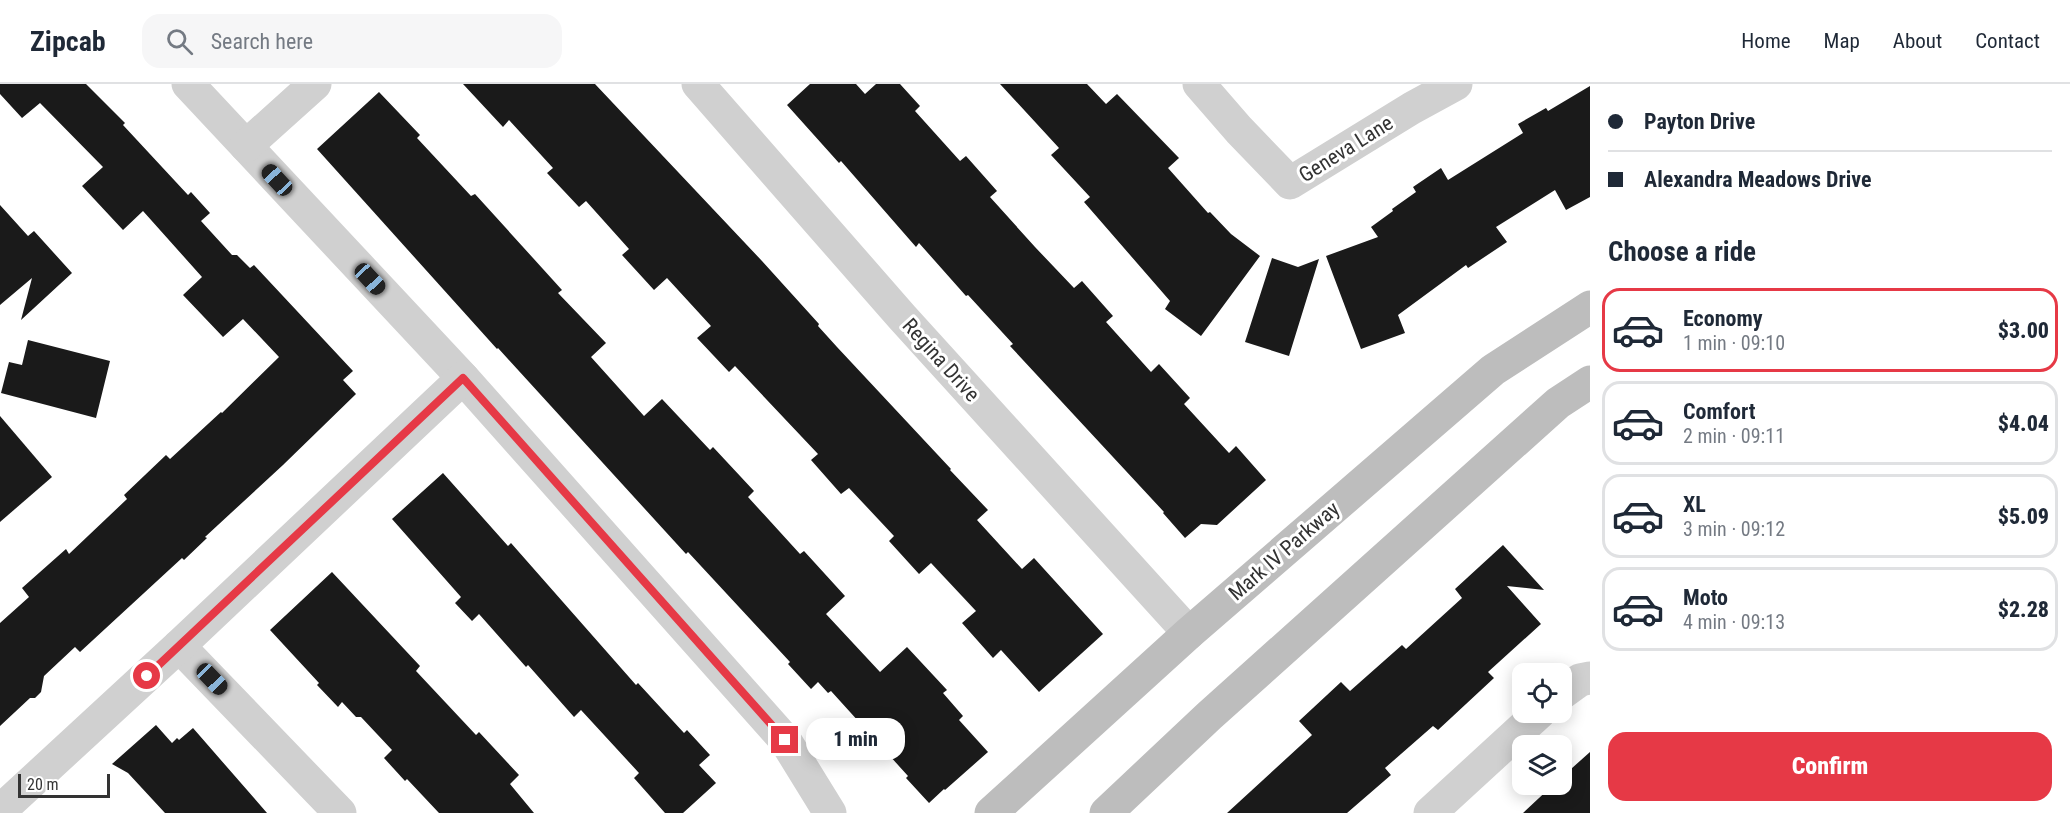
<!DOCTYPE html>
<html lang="en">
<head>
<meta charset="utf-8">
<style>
  :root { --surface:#fff; --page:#f6f6f7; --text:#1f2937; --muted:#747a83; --line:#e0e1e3; --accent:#e63946 }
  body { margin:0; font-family:"Roboto Condensed",sans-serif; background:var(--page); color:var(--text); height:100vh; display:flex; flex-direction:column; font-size:22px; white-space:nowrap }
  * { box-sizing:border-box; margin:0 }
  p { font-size:20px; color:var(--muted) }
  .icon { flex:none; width:33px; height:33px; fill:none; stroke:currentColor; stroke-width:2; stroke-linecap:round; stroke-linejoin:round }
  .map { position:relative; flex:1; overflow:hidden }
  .panel { display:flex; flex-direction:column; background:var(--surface); width:480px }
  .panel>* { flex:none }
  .hud { display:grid; align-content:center; height:132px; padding:0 18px; background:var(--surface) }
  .fabs { position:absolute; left:1512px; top:579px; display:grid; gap:12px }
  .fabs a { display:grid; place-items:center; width:60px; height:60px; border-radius:12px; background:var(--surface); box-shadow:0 3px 15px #0003; font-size:30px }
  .scale { position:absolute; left:18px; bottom:15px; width:92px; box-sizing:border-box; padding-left:6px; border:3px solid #333; border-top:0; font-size:16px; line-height:21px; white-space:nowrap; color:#333; -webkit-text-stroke:4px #fff; paint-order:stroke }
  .end { position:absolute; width:27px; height:27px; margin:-14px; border:8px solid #e63946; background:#fff; box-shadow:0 0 0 3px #fff }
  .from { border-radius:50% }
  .bubble { position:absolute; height:42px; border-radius:18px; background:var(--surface); box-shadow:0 3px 15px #0003; font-size:20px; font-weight:800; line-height:42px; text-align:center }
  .car { position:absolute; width:18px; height:36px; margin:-18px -9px; border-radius:8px; box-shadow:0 0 4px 2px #0007; background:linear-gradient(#222 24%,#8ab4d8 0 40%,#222 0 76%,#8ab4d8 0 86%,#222 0) }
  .hud b { display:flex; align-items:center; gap:21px; height:57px; font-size:22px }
  .hud b+b { border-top:2px solid var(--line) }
  .hud i { width:15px; height:15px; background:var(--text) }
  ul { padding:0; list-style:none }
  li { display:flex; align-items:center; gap:18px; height:84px; margin:0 12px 9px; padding:0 6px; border:3px solid var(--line); border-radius:18px }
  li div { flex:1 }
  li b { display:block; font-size:22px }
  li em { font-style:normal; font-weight:800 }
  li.active { border-color:var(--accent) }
  li>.icon { width:54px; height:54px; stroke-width:1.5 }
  h2 { padding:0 18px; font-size:27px; line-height:72px }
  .cta { display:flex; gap:12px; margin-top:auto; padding:12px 18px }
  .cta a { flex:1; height:69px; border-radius:18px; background:var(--accent); color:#fff; font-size:24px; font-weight:800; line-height:69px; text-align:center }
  header { display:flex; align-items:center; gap:36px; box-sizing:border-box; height:84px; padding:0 30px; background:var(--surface); border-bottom:2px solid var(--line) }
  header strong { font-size:28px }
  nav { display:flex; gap:33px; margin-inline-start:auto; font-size:21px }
  .search { width:420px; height:54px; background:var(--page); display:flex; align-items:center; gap:15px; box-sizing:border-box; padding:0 21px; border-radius:18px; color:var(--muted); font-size:22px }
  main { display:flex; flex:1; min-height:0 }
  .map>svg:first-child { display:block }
</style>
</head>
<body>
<header>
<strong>Zipcab</strong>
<div class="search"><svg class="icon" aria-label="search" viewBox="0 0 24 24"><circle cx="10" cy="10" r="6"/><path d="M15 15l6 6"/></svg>Search here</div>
<nav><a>Home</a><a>Map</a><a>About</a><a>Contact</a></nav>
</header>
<main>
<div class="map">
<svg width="1590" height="729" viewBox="0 0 1590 729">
  <rect width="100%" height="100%" fill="#fff"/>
  <g fill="#1a1a1a">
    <polygon points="0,0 86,0 125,39 123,41 188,111 191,108 210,129 201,137 232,171 237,171 250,184 254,181 353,287 343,296 356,310 283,381 205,453 207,454 184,476 182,474 80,568 75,563 44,592 41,608 35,614 30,614 0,642 0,539 29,513 22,504 66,465 69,470 127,415 124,411 166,371 170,375 221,328 222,329 279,273 243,235 223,253 183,211 202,193 143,127 123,146 82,102 103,83 40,19 22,34 0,10"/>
    <polygon points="463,0 595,0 762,177 819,240 818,242 837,263 951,385 950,386 988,426 977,436 1022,485 1034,474 1103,550 1039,608 1001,566 993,574 962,539 976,527 931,479 919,490 889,457 894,452 849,404 841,410 811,376 818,370 735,282 729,288 697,254 711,242 667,194 654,206 622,171 629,165 586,117 579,123 547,89 553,84 509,36 503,43"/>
    <polygon points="810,0 856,0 865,10 876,0 900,0 920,22 915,27 960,77 966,72 997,107 990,113 1035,163 1074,204 1082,197 1113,232 1106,238 1151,288 1159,280 1190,314 1184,320 1229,369 1236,362 1266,396 1217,441 1201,440 1185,454 1163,429 1164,428 1010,262 1013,260 968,211 966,212 919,159 916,163 841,77 839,79 787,21"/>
    <polygon points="1000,0 1087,0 1106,20 1117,10 1179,74 1168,84 1208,129 1210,128 1231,150 1260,172 1201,252 1165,225 1170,217 1084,118 1090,113 1051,71 1059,64"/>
    <polygon points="1590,2 1590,113 1566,126 1555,106 1496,143 1507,158 1468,184 1466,181 1398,231 1405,249 1361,265 1326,172 1378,153 1371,143 1393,127 1392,125 1416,108 1413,103 1441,84 1448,96 1523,49 1518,40 1546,24 1548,27"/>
    <polygon points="379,8 420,51 417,54 471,112 475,110 562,206 558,209 606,259 591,273 644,332 662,315 710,366 713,363 754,407 748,413 800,470 804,467 845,512 826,530 880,588 907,563 947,606 943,609 963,632 959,636 988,668 945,706 944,705 929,719 906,694 908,692 831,607 828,609 818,598 811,605 788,580 790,578 688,468 686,470 665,447 498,264 497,265 317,65"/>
    <polygon points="0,121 28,152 34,147 72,189 21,236 32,194 0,221"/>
    <polygon points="1272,174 1298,183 1319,175 1289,272 1245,258"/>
    <polygon points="28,256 110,277 96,334 1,309 9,278 22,281"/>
    <polygon points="0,332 52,393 0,438"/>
    <polygon points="443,389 508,462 511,459 636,601 638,599 684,649 687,646 710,671 699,681 716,699 683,729 665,729 634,694 639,689 581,626 574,633 528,581 526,583 479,530 472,537 455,519 461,513 392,435"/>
    <polygon points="1503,461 1544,506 1507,502 1541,540 1488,588 1494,594 1438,646 1433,642 1385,684 1391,691 1347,729 1227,729 1312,651 1299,637 1341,598 1350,607 1402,561 1406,565 1462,514 1455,505"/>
    <polygon points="332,488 420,582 416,587 476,651 479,648 519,691 510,700 534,729 439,729 407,695 405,697 384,674 392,666 361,633 356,633 342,618 338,623 317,601 319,599 270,546"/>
    <polygon points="156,641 172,659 177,654 179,656 193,644 267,729 165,729 128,689 112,680"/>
    <polygon points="1590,668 1590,729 1523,729 1554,700 1562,700 1562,693"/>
  </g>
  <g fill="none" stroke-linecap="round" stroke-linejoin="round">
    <g stroke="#d0d0d0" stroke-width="33">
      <polyline points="188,0 463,294 785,656 830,729"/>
      <polyline points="698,0 902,233 1189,549"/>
      <polyline points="1199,0 1239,46 1290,99 1412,24 1456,0"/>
      <polyline points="246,62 315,0"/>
      <polyline points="179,562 340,729"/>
      <polyline points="1562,609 1580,596 1590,594"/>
      <polyline points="0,727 179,562 463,294"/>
      <polyline points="1430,729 1540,628"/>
    </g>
    <g stroke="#bdbdbd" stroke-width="33">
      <polyline points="991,729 1189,549 1493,286 1590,223"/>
      <polyline points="1106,729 1209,632 1558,319 1590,298"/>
    </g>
  </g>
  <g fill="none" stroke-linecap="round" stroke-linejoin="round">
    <polyline stroke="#e63946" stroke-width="8" points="147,592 463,294 785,656"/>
  </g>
  <g text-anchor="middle" stroke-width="6" stroke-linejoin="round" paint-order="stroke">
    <g font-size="21" fill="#333" stroke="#fff">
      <text transform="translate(1346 65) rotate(-32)" y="7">Geneva Lane</text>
      <text transform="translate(941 276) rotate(48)" y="7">Regina Drive</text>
      <text transform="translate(1284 467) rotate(-41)" y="7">Mark IV Parkway</text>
    </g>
  </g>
</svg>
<div class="fabs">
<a><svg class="icon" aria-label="locate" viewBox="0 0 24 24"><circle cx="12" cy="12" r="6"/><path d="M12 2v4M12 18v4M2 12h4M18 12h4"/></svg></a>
<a><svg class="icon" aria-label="layers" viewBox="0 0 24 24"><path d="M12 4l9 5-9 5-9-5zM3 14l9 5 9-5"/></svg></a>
</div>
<div class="scale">20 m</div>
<i class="end from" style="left:147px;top:592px"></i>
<i class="end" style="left:785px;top:656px"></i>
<div class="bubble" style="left:806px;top:634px;width:99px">1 min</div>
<i class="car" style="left:277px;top:96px;rotate:317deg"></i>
<i class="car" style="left:370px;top:195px;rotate:137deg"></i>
<i class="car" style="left:212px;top:595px;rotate:136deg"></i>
</div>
<section class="panel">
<div class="hud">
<b><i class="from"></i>Payton Drive</b>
<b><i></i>Alexandra Meadows Drive</b>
</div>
<h2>Choose a ride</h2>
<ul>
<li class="active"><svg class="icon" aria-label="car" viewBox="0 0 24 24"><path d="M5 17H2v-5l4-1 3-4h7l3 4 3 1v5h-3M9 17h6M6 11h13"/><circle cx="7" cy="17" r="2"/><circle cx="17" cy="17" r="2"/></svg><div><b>Economy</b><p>1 min · 09:10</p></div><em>$3.00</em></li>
<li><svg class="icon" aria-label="car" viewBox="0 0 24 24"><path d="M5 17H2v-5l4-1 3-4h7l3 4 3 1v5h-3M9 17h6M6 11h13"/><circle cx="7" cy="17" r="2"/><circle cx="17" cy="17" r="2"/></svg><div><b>Comfort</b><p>2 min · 09:11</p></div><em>$4.04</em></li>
<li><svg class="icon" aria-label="car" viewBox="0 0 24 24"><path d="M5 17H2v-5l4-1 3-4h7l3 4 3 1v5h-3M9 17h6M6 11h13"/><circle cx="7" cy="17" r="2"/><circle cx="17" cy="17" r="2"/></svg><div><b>XL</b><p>3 min · 09:12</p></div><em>$5.09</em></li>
<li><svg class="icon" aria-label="car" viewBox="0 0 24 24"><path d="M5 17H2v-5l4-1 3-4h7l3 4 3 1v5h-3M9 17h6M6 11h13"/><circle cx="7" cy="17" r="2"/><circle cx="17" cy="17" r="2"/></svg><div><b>Moto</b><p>4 min · 09:13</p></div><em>$2.28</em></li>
</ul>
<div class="cta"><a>Confirm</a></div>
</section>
</main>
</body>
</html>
